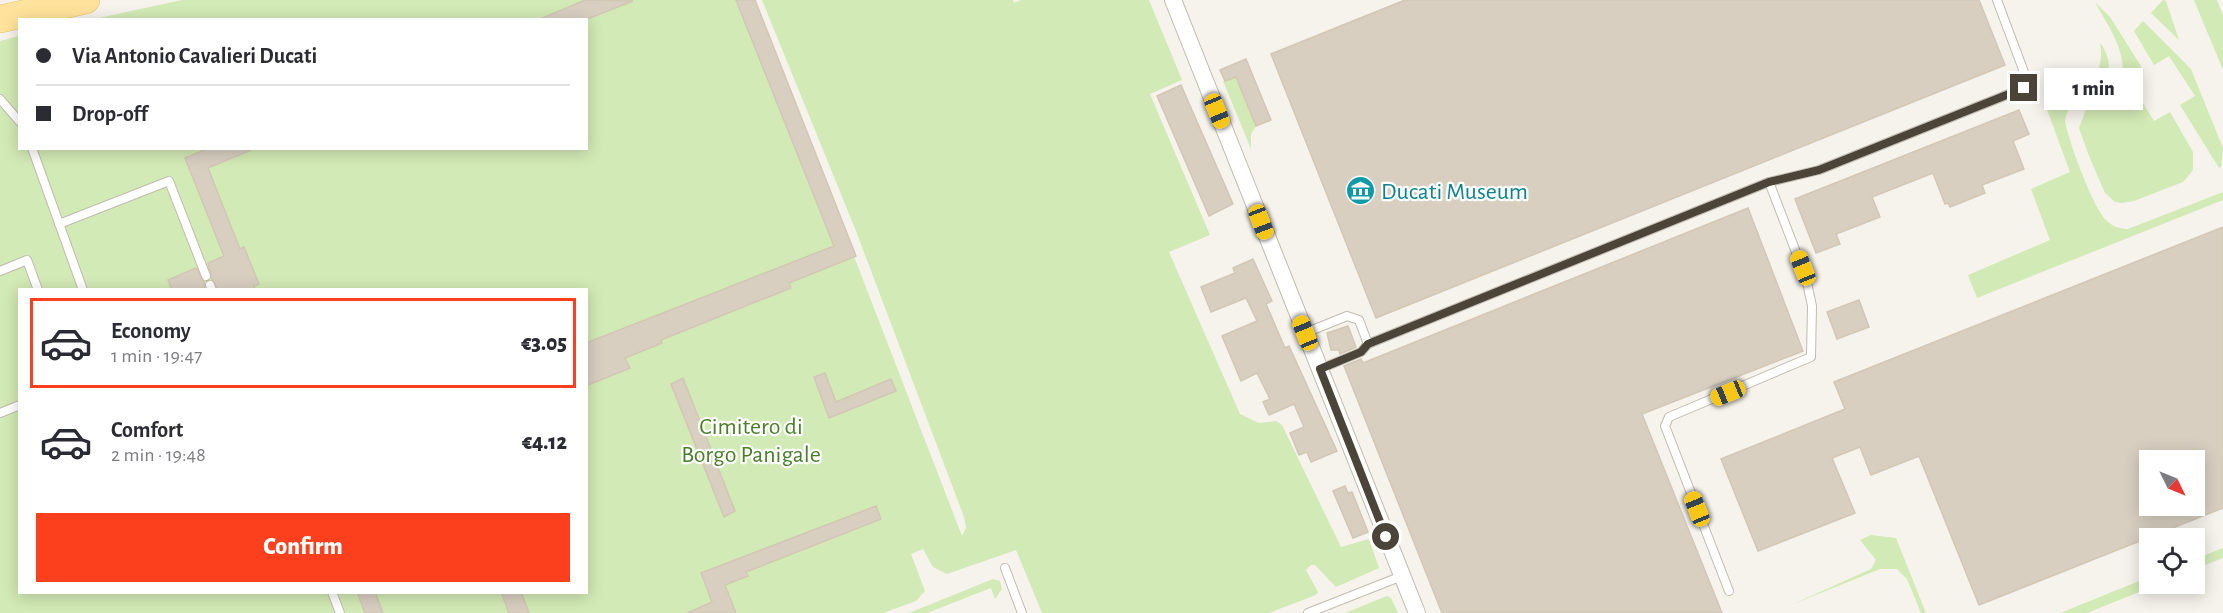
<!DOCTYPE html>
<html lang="en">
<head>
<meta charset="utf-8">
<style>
  :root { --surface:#fff; --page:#f7f7f7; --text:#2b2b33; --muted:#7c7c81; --line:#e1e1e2; --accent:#fc3f1d }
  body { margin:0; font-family:"Alegreya Sans",sans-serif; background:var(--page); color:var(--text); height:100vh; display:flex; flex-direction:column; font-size:22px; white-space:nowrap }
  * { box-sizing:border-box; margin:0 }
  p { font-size:20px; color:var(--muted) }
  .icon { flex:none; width:33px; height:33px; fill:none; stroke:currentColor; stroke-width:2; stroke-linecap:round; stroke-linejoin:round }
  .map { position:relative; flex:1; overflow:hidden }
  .sheet { position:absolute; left:18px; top:288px; width:570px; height:306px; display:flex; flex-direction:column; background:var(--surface); border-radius:0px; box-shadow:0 3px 15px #0003 }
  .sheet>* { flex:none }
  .guide { position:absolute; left:18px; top:18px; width:570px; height:132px; border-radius:0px; box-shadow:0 3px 15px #0003; display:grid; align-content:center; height:132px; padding:0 18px; background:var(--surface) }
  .needle { width:39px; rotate:133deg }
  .buttons { position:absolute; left:2139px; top:450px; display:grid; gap:12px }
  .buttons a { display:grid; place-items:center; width:66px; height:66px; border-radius:0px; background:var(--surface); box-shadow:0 3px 15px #0003; font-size:30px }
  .end { position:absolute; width:27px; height:27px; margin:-14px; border:8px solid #4b4439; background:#fff; box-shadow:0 0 0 3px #fff }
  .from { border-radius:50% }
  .bubble { position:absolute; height:42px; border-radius:0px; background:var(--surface); box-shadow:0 3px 15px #0003; font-size:20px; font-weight:800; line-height:42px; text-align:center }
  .car { position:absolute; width:18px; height:36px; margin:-18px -9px; border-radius:8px; box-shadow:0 0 4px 2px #0007; background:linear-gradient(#f5c518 24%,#345 0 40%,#f5c518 0 76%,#345 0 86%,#f5c518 0) }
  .guide b { display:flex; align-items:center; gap:21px; height:57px; font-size:22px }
  .guide b+b { border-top:2px solid var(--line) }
  .guide i { width:15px; height:15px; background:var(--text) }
  ul { padding:10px 0 0; list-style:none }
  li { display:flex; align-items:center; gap:18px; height:90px; margin:0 12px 9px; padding:0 6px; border:3px solid transparent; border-radius:0px }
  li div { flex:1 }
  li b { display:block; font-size:22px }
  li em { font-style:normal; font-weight:800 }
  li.active { border-color:var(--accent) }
  li>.icon { width:54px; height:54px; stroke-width:1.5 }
  .button { display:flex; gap:12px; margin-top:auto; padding:12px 18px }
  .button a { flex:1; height:69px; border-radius:0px; background:var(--accent); color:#fff; font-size:24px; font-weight:800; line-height:69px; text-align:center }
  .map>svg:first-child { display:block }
</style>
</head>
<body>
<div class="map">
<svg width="2223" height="613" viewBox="0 0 2223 613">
  <rect width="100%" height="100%" fill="#f6f3ec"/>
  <g fill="#d2eab5" fill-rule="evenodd">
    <path d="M182,0H755L962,536L966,528L964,517L856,231L762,0H1013L1014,3L1021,0H1149L1182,80L1150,94L1210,235L1169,252L1240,414L1259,423L1276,421L1282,425L1341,547L1369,539L1379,568L1336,587L1315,565H1311L1306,570L1318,592L1316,595L1269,613H1042L1016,550L947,574L933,567L923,549L911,554L925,591L916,601L883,613H0V41L19,36L20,148H586V20L94,19ZM20,290H586V592H20Z"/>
    <polygon points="2163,0 2166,1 2179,40 2151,13"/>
    <polygon points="2194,0 2217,0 2223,16 2223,70"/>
    <path d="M2095,2L2110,17L2144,71L2129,80L2154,121L2170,112L2193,152V170L2183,182L2134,201L2122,203L2115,202L2105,193L2089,156L2079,128L2086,109C2093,101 2105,100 2113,92C2138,65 2108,27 2095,2Z"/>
    <polygon points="2143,21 2191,69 2223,148 2221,167 2219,168 2180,105 2195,96 2169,56 2154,65 2134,31"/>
    <path d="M2100,43C2104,47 2106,53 2108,59C2115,94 2069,87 2065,121C2068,140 2094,210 2107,221C2113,227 2120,229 2128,229L2223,192V200L1977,298L1968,275L2050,240L2031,189L2070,172L2045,104C2077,91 2107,85 2100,43Z"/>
    <polygon points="1236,77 1256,126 1251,134 1251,149 1223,81"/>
    <polygon points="1871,535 1896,538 1926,613 1921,613 1907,579 1897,569 1880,569 1791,605 1871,569 1876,560 1860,540"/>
    <polygon points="2223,548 2223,558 2195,569 2195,559"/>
    <polygon points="2149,577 2150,584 2159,584 2087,613 2060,613"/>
    <polygon points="993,579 1000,581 1002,589 995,599 991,588 927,613 909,613"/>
    <polygon points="1387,596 1391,598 1398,613 1345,613"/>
  </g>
  <g fill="#d8cfc1" stroke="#d3c7b4" stroke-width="1.5" fill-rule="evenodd">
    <polygon points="585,0 633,1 585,20 538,20"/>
    <polygon points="736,0 755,0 856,256 789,283 791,288 661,340 662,343 625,358 630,368 586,386 586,343 834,246"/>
    <polygon points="1405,0 1979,0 2005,65 1376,318 1271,54"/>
    <polygon points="1246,59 1271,120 1256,126 1236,77 1225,81 1220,70"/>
    <polygon points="1181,85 1233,204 1209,216 1157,96"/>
    <polygon points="2019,110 2029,134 2013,141 2024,169 1982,185 1985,193 1950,207 1948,203 1945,204 1933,173 1872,197 1880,217 1836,234 1840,244 1816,253 1795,199"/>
    <polygon points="209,148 256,148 208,168 240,249 244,247 259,284 254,286 255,290 218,290 212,279 208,263 224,256 185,158"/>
    <polygon points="1748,208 1803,351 1642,414 1722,613 1442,613 1344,366 1361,359 1363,363"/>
    <path d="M2223,227V508L1979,605L1919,456L1871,475L1860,447L1832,458L1855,513L1758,551L1721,459L1845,409L1834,382ZM2150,460H2194V506H2150Z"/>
    <polygon points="1253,259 1272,301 1266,304 1285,348 1289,346 1337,451 1311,462 1307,452 1299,455 1290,433 1304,427 1294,404 1269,415 1263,402 1270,399 1257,373 1241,381 1222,336 1257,321 1246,298 1211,312 1201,287 1235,273 1233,268"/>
    <polygon points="196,268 204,282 205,290 172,290 168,280"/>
    <polygon points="1859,300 1869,327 1837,339 1827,312"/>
    <polygon points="1348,326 1356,347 1340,354 1339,350 1331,350 1327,333"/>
    <polygon points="825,373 836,402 891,379 896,391 829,418 814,377"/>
    <polygon points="683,378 735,511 724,517 671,384"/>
    <polygon points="1345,486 1348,493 1352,492 1368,532 1353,538 1333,491"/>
    <polygon points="876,506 881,519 746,572 748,576 725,585 736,613 687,613 712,602 701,573"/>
    <polygon points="357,592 375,592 383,613 365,613"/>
    <polygon points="501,592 521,592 529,613 509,613"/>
  </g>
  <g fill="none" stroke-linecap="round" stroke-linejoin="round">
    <defs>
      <g id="lane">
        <polyline points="0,99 20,122"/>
        <polyline points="32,148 83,290"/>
        <polyline points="59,224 169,181 206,276"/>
        <polyline points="0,271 27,260 38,290"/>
        <polyline points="210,285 212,290"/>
        <polyline points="1305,333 1347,316 1359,320 1368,344"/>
        <polyline points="1320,369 1361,352 1368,344 1769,182 1819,170 2024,88 2027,80 1997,0"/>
        <polyline points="0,413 20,405"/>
        <polyline points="1005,568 1022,613"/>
        <polyline points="1729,591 1665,426 1669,417 1811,357 1812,306 1806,278 1769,182"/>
        <polyline points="332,592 340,613"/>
        <polyline points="1308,613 1402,576"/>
      </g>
      <polyline id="street" points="1173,0 1417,613"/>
      <polyline id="primary" points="0,19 86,0"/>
    </defs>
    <use href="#lane" stroke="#c2bbae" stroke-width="10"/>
    <use href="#street" stroke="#c2bbae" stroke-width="18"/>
    <use href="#primary" stroke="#e6c16a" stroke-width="28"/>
    <use href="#lane" stroke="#fff" stroke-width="8"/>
    <use href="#street" stroke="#fff" stroke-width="16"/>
    <use href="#primary" stroke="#ffe39c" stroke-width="27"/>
  </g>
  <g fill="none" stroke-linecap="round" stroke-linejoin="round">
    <polyline stroke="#4b4439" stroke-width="8" points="1386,537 1320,369 1361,352 1368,344 1769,182 1819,170 2024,88"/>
  </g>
  <defs>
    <symbol id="museum-disc" viewBox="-11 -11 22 22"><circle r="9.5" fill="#0f9aa8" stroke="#fff"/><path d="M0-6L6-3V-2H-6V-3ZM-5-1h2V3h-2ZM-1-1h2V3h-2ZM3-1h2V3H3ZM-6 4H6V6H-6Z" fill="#fff"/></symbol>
  </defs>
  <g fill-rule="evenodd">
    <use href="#museum-disc" x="1344" y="174" width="33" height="33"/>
  </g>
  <g text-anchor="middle" stroke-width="4.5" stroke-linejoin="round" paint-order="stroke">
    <g font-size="24" fill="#0d838f" stroke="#fff" text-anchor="start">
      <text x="1381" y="199">Ducati Museum</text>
    </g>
    <g font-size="24" fill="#4a7f2a" stroke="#fff">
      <text x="751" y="434">Cimitero di<tspan x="751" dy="28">Borgo Panigale</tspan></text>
    </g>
  </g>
</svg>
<div class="buttons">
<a><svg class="needle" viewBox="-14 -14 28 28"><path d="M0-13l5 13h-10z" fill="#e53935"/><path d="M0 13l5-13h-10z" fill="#7c7c81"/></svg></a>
<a><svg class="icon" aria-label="locate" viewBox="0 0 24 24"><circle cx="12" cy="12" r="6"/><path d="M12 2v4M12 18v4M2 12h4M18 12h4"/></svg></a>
</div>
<i class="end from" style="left:1386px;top:537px"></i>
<i class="end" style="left:2024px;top:88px"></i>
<div class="bubble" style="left:2044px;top:68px;width:99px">1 min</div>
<i class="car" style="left:1217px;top:111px;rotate:158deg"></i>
<i class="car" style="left:1261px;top:222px;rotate:159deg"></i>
<i class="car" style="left:1803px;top:268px;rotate:338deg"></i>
<i class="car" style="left:1305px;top:333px;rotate:338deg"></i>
<i class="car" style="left:1728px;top:393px;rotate:248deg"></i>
<i class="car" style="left:1697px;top:509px;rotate:338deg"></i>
<div class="guide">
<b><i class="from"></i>Via Antonio Cavalieri Ducati</b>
<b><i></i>Drop-off</b>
</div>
<section class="sheet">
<ul>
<li class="active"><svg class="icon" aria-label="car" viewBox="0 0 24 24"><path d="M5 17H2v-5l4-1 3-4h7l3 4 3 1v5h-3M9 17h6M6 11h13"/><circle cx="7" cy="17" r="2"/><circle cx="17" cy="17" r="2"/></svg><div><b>Economy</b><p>1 min · 19:47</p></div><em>€3.05</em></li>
<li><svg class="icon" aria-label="car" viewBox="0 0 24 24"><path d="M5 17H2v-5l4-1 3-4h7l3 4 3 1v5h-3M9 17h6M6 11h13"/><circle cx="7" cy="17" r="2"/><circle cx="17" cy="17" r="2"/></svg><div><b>Comfort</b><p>2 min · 19:48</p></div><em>€4.12</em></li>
</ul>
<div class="button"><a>Confirm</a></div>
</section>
</div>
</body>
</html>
